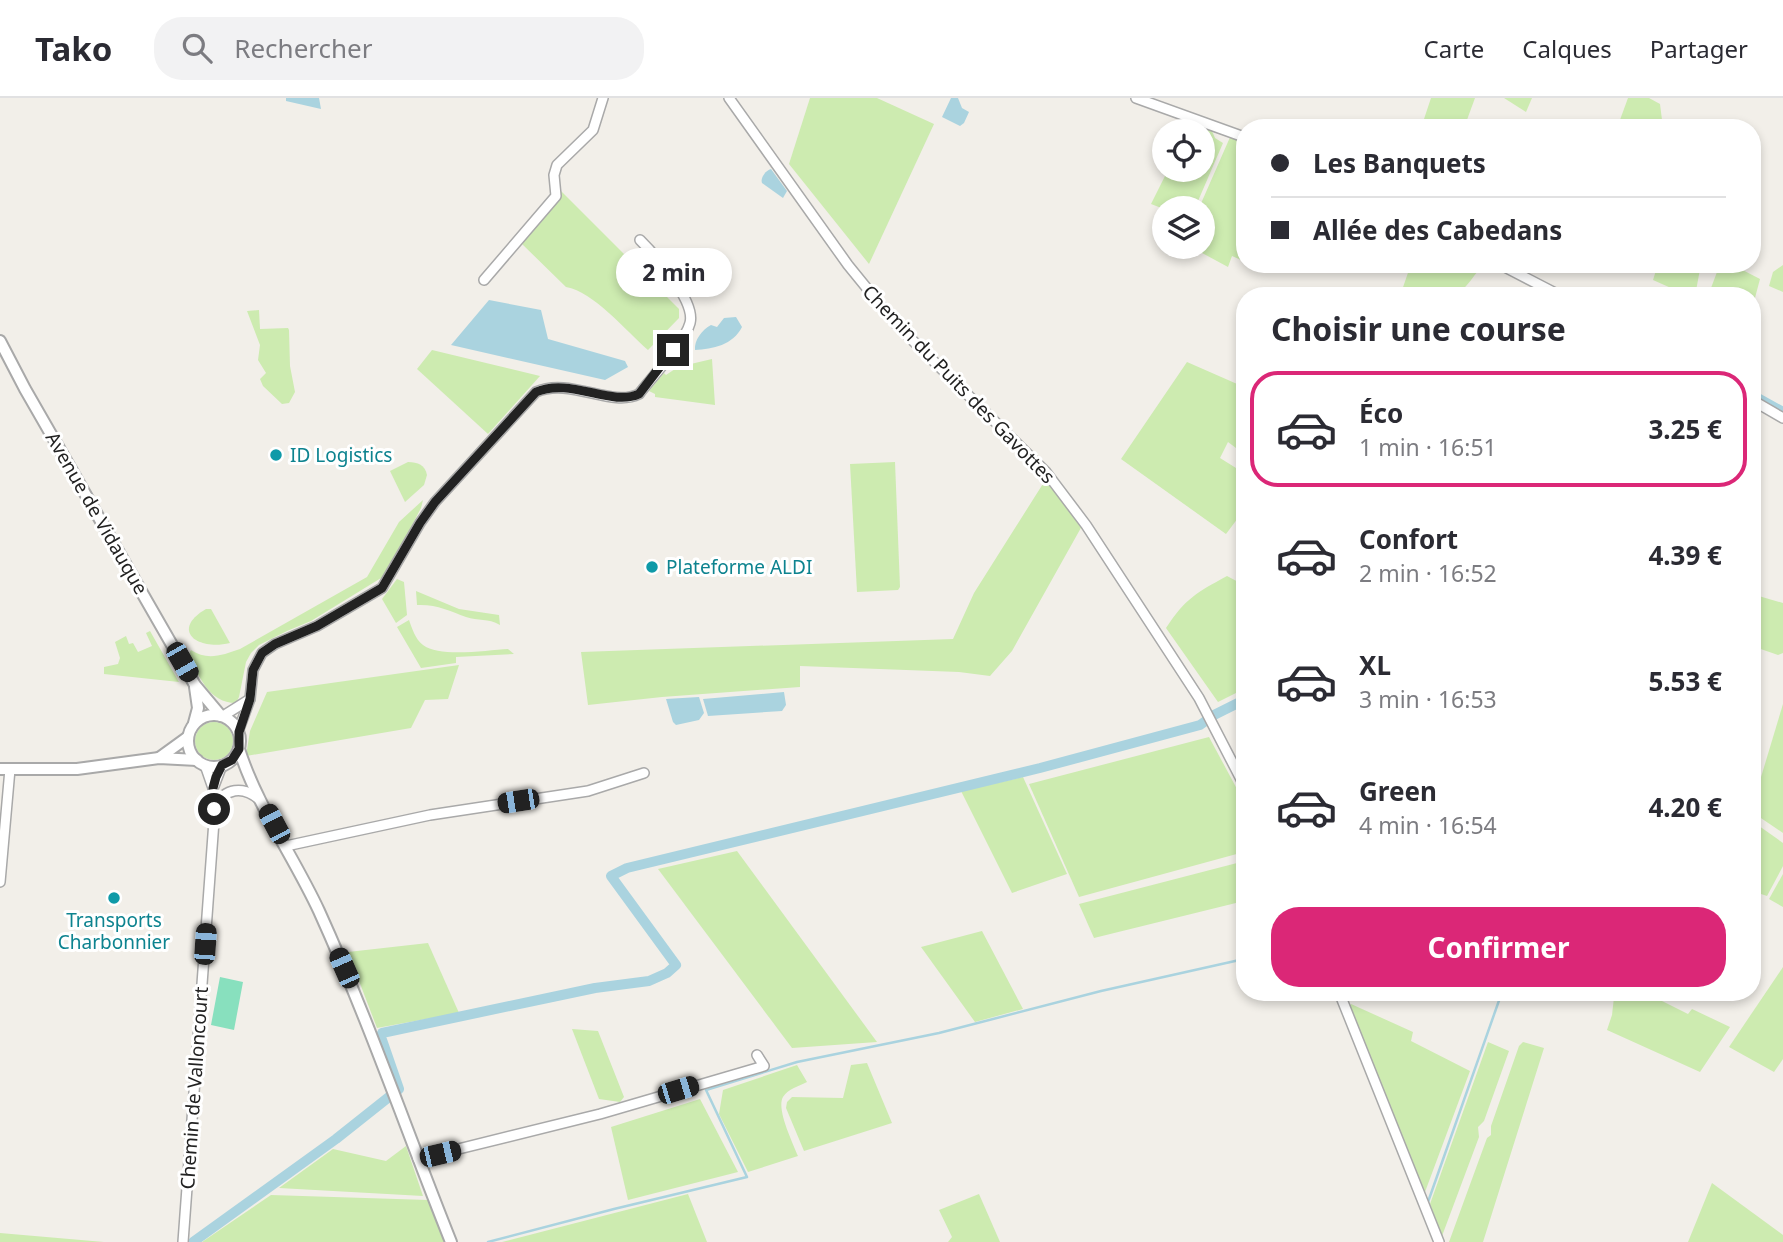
<!DOCTYPE html>
<html lang="fr">
<head>
<meta charset="utf-8">
<style>
  :root { --surface:#fff; --page:#f2f2f3; --text:#2b2b33; --muted:#7c7c81; --line:#e1e1e2; --accent:#db2777 }
  body { margin:0; font-family:"Noto Sans",sans-serif; background:var(--page); color:var(--text); height:100vh; display:flex; flex-direction:column; font-size:26px; white-space:nowrap }
  * { box-sizing:border-box; margin:0 }
  p { font-size:23px; color:var(--muted) }
  .icon { flex:none; width:38px; height:38px; fill:none; stroke:currentColor; stroke-width:2; stroke-linecap:round; stroke-linejoin:round }
  .map { position:relative; flex:1; overflow:hidden }
  .drawer { position:absolute; left:1236px; top:189px; width:525px; height:714px; display:flex; flex-direction:column; background:var(--surface); border-radius:28px; box-shadow:0 4px 10px #0003 }
  .drawer>* { flex:none }
  .guide { position:absolute; left:1236px; top:21px; width:525px; height:154px; border-radius:28px; box-shadow:0 4px 10px #0003; display:grid; align-content:center; height:154px; padding:0 35px; background:var(--surface) }
  .tools { position:absolute; left:1152px; top:21px; display:grid; gap:14px }
  .tools a { display:grid; place-items:center; width:63px; height:63px; border-radius:50%; background:var(--surface); box-shadow:0 4px 10px #0003; font-size:35px }
  .end { position:absolute; width:32px; height:32px; margin:-16px; border:9px solid #222; background:#fff; box-shadow:0 0 0 4px #fff }
  .from { border-radius:50% }
  .bubble { position:absolute; height:49px; border-radius:24px; background:var(--surface); box-shadow:0 4px 10px #0003; font-size:23px; font-weight:700; line-height:49px; text-align:center }
  .car { position:absolute; width:21px; height:42px; margin:-21px -10px; border-radius:9px; box-shadow:0 0 5px 2px #0007; background:linear-gradient(#222 24%,#8ab4d8 0 40%,#222 0 76%,#8ab4d8 0 86%,#222 0) }
  .guide b { display:flex; align-items:center; gap:24px; height:66px; font-size:26px }
  .guide b+b { border-top:2px solid var(--line) }
  .guide i { width:18px; height:18px; background:var(--text) }
  ul { padding:0; list-style:none }
  li { display:flex; align-items:center; gap:21px; height:116px; margin:0 14px 10px; padding:0 21px; border:4px solid transparent; border-radius:28px }
  li div { flex:1 }
  li b { display:block; font-size:26px }
  li em { font-style:normal; font-weight:700 }
  li.current { border-color:var(--accent) }
  li>.icon { width:63px; height:63px; stroke-width:1.5 }
  h2 { padding:0 35px; font-size:32px; line-height:84px }
  .primary-button { display:flex; gap:14px; margin-top:auto; padding:14px 35px }
  .primary-button a { flex:1; height:80px; border-radius:28px; background:var(--accent); color:#fff; font-size:28px; font-weight:700; line-height:80px; text-align:center }
  header { display:flex; align-items:center; gap:42px; box-sizing:border-box; height:98px; padding:0 35px; background:var(--surface); border-bottom:2px solid var(--line) }
  header strong { font-size:33px }
  nav { display:flex; gap:38px; margin-inline-start:auto; font-size:24px }
  .search { width:490px; height:63px; background:var(--page); display:flex; align-items:center; gap:18px; box-sizing:border-box; padding:0 24px; border-radius:28px; color:var(--muted); font-size:26px }
  .map>svg:first-child { display:block }
</style>
</head>
<body>
<header>
<strong>Tako</strong>
<div class="search"><svg class="icon" aria-label="search" viewBox="0 0 24 24"><circle cx="10" cy="10" r="6"/><path d="M15 15l6 6"/></svg>Rechercher</div>
<nav><a>Carte</a><a>Calques</a><a>Partager</a></nav>
</header>
<div class="map">
<svg width="1783" height="1144" viewBox="0 0 1783 1144">
  <rect width="100%" height="100%" fill="#f2efe9"/>
  <g fill="#cdebb0">
    <polygon points="810,0 877,0 934,26 869,166 789,66"/>
    <polygon points="1431,0 1475,0 1464,30 1421,30"/>
    <polygon points="1504,0 1532,0 1526,14"/>
    <polygon points="1628,0 1649,0 1660,6 1663,30 1617,30"/>
    <polygon points="1195,28 1212,33 1215,40 1223,45 1195,110 1164,111 1151,106 1168,72 1202,72 1202,33 1188,33"/>
    <polygon points="1231,37 1244,43 1244,154 1241,162 1232,158 1228,169 1191,149 1202,149 1202,110 1199,110"/>
    <path d="M561,93L679,211V220L648,252C626,233 594,194 566,189L521,145Z"/>
    <path d="M1411,166H1481L1483,167C1474,177 1470,185 1460,194V198H1400Z"/>
    <polygon points="1658,166 1701,166 1695,198 1689,198 1653,182"/>
    <polygon points="1720,166 1731,166 1760,181 1752,211 1752,198 1708,198"/>
    <polygon points="1783,167 1783,194 1769,188 1773,174"/>
    <polygon points="259,212 260,231 288,230 289,232 290,268 295,294 289,305 282,306 263,288 260,281 266,275 258,262 260,247 247,213"/>
    <polygon points="432,252 540,278 488,336 417,271"/>
    <polygon points="712,261 715,307 655,299 655,296 649,293 664,275 666,277 678,269"/>
    <polygon points="1187,264 1244,289 1244,356 1228,344 1220,360 1244,375 1244,412 1226,436 1121,361"/>
    <path d="M408,364C418,364 425,367 427,377L424,387L405,404L390,373Z"/>
    <polygon points="895,364 900,489 898,492 857,494 850,366"/>
    <polygon points="1046,381 1082,428 1012,553 990,578 959,574 800,568 800,589 662,599 588,607 581,554 953,541 974,495"/>
    <path d="M423,402L421,410L386,477L311,523L287,533L259,547L251,555L246,564L239,599L236,605C209,605 200,579 188,558L191,552C207,563 223,557 240,551L367,479L399,424Z"/>
    <path d="M1227,478L1244,487V591L1218,604L1166,530C1186,500 1196,495 1227,478Z"/>
    <polygon points="397,481 404,484 407,517 396,525 382,501"/>
    <path d="M416,493L459,511L499,517L500,527C488,520 478,523 466,519C450,513 436,506 417,507Z"/>
    <polygon points="1752,496 1783,505 1783,555 1778,557 1752,548"/>
    <path d="M206,511H211L230,545C197,553 170,532 206,511Z"/>
    <path d="M409,522C412,530 415,541 423,547C440,560 487,552 508,551L514,556L456,559V565L421,570L397,529Z"/>
    <polygon points="150,533 179,584 104,576 104,569 118,566 120,560 115,544 126,538 129,546 133,545 138,554 152,548 146,535"/>
    <polygon points="459,567 448,601 425,602 411,630 246,658 250,633 267,594"/>
    <polygon points="1783,606 1783,735 1752,714 1752,709"/>
    <circle cx="214" cy="643" r="19"/>
    <polygon points="1209,639 1244,704 1244,754 1079,799 1029,686"/>
    <polygon points="1023,679 1067,776 1012,795 961,693"/>
    <polygon points="1752,723 1783,745 1783,768 1767,798 1752,793"/>
    <polygon points="737,753 877,944 792,950 658,771"/>
    <polygon points="1237,765 1244,782 1244,803 1094,840 1079,806"/>
    <polygon points="1783,776 1783,809 1769,801"/>
    <polygon points="982,833 1023,911 975,924 921,849"/>
    <polygon points="428,845 459,915 377,930 348,854"/>
    <polygon points="1783,869 1783,961 1774,974 1729,949"/>
    <polygon points="1627,894 1644,894 1688,916 1692,911 1730,929 1700,974 1607,932 1612,917 1614,899"/>
    <polygon points="1351,906 1413,934 1411,943 1470,973 1425,1094 1348,911"/>
    <polygon points="572,931 598,933 624,999 620,1004 599,1001"/>
    <polygon points="1488,944 1509,953 1484,1023 1478,1029 1479,1039 1442,1138 1430,1106"/>
    <polygon points="1523,944 1544,950 1483,1144 1449,1144 1487,1040 1491,1037 1491,1028 1519,948"/>
    <polygon points="867,965 892,1025 804,1053 786,1010 787,1004 792,999 843,1000 851,967"/>
    <path d="M797,967L807,984C799,988 788,991 783,999C776,1011 793,1045 798,1058L748,1074L719,1016L723,992Z"/>
    <polygon points="700,1001 738,1074 628,1102 611,1029"/>
    <polygon points="406,1048 423,1098 279,1090 333,1051 386,1063"/>
    <polygon points="1712,1085 1783,1137 1783,1144 1688,1144"/>
    <polygon points="688,1096 707,1144 502,1144"/>
    <polygon points="979,1096 1000,1144 948,1144 952,1139 939,1112"/>
    <polygon points="271,1097 428,1102 445,1144 202,1144"/>
    <polygon points="0,1135 104,1144 0,1144"/>
  </g>
  <polygon fill="#88e0be" points="220,879 243,884 234,932 211,927"/>
  <g fill="#aad3df">
    <polygon points="286,0 319,0 321,11 286,3"/>
    <polygon points="951,0 958,0 962,10 969,14 964,25 960,28 942,19"/>
    <path d="M771,71L787,93L783,100L762,85C760,80 766,72 771,71Z"/>
    <polygon points="489,202 541,212 548,241 625,263 628,269 605,282 451,247"/>
    <path d="M736,219L742,229C733,247 713,251 695,252C694,242 702,232 711,227L717,229L724,220Z"/>
    <polygon points="784,594 786,607 782,613 708,618 703,601"/>
    <polygon points="699,599 704,615 699,622 676,627 673,624 666,601"/>
  </g>
  <g fill="none" stroke-linecap="round" stroke-linejoin="round">
    <g stroke="#aad3df" stroke-width="2.5">
      <polyline points="1428,1104 1502,894"/>
      <polyline points="488,1144 614,1111 747,1079 706,992 797,964 939,935 1101,893 1244,861"/>
    </g>
    <g stroke="#aad3df" stroke-width="10">
      <polyline points="1752,297 1783,314"/>
      <polyline points="193,1144 336,1041 399,991 381,939 382,935 595,890 649,883 667,875 676,867 611,778 627,770 1040,670 1200,627 1214,617 1244,602"/>
    </g>
    <defs>
      <g id="minor">
        <polyline points="729,0 848,167 896,226 1046,374 1086,427 1199,600 1244,687"/>
        <polyline points="1136,0 1244,39"/>
        <polyline points="1499,166 1561,198"/>
        <polyline points="484,182 556,98 554,77 557,67 593,32 603,0"/>
        <polyline points="1752,302 1783,320"/>
        <polyline points="223,618 250,601"/>
        <path d="M238,634L250,601L253,572L262,555L275,546L317,528L382,490L420,425L435,404L536,294C570,279 611,310 639,296C652,279 685,244 690,225C696,203 655,157 640,142"/>
        <polyline points="214,688 222,667"/>
        <path d="M214,709C225,690 243,687 260,702"/>
        <polyline points="286,748 430,717 588,693 644,675"/>
        <polyline points="0,784 10,671"/>
        <polyline points="1339,894 1439,1144"/>
        <polyline points="418,1061 600,1016 764,968 757,957"/>
        <polyline points="183,1144 214,723 213,690 205,667"/>
      </g>
      <g id="tertiary">
        <polyline points="0,243 25,291 195,587 221,618"/>
        <circle cx="214" cy="643" r="26"/>
        <polyline points="194,625 198,610 195,589"/>
        <path d="M239,651C257,708 294,759 319,813C368,921 407,1034 451,1144"/>
        <polyline points="159,660 188,639"/>
        <polyline points="0,671 77,671 159,660 197,662"/>
      </g>
    </defs>
    <use href="#minor" stroke="#a9a9a9" stroke-width="12"/>
    <use href="#tertiary" stroke="#a9a9a9" stroke-width="14"/>
    <use href="#minor" stroke="#fff" stroke-width="9"/>
    <use href="#tertiary" stroke="#fff" stroke-width="10"/>
  </g>
  <g fill="none" stroke-linecap="round" stroke-linejoin="round">
    <path stroke="#222" stroke-width="9" d="M214,711L213,690L216,679L222,667L232,662L239,651V634L250,601L253,572L262,555L275,546L317,528L382,490L420,425L435,404L536,294C570,279 611,309 639,296L673,252"/>
  </g>
  <g fill="#0f9aa8" stroke="#fff" stroke-width="2.5">
    <circle cx="276" cy="357" r="7"/>
    <circle cx="652" cy="469" r="7"/>
    <circle cx="114" cy="800" r="7"/>
  </g>
  <g text-anchor="middle" stroke-width="6" stroke-linejoin="round" paint-order="stroke">
    <g font-size="19" fill="#222" stroke="#fff">
      <text transform="translate(959 286) rotate(46)" y="7">Chemin du Puits des Gavottes</text>
      <text transform="translate(97 415) rotate(60)" y="7">Avenue de Vidauque</text>
      <text transform="translate(194 990) rotate(-86)" y="7">Chemin de Valloncourt</text>
    </g>
    <g font-size="19" fill="#0d838f" stroke="#fff" text-anchor="start">
      <text x="290" y="364">ID Logistics</text>
      <text x="666" y="476">Plateforme ALDI</text>
      <text x="114" y="829" text-anchor="middle">Transports<tspan x="114" dy="22">Charbonnier</tspan></text>
    </g>
  </g>
</svg>
<div class="tools">
<a><svg class="icon" aria-label="locate" viewBox="0 0 24 24"><circle cx="12" cy="12" r="6"/><path d="M12 2v4M12 18v4M2 12h4M18 12h4"/></svg></a>
<a><svg class="icon" aria-label="layers" viewBox="0 0 24 24"><path d="M12 4l9 5-9 5-9-5zM3 14l9 5 9-5"/></svg></a>
</div>
<i class="end from" style="left:214px;top:711px"></i>
<i class="end" style="left:673px;top:252px"></i>
<div class="bubble" style="left:616px;top:150px;width:116px">2 min</div>
<i class="car" style="left:182px;top:564px;rotate:150deg"></i>
<i class="car" style="left:518px;top:703px;rotate:261deg"></i>
<i class="car" style="left:274px;top:726px;rotate:332deg"></i>
<i class="car" style="left:205px;top:846px;rotate:4deg"></i>
<i class="car" style="left:344px;top:870px;rotate:336deg"></i>
<i class="car" style="left:678px;top:992px;rotate:73deg"></i>
<i class="car" style="left:440px;top:1056px;rotate:77deg"></i>
<div class="guide">
<b><i class="from"></i>Les Banquets</b>
<b><i></i>Allée des Cabedans</b>
</div>
<section class="drawer">
<h2>Choisir une course</h2>
<ul>
<li class="current"><svg class="icon" aria-label="car" viewBox="0 0 24 24"><path d="M5 17H2v-5l4-1 3-4h7l3 4 3 1v5h-3M9 17h6M6 11h13"/><circle cx="7" cy="17" r="2"/><circle cx="17" cy="17" r="2"/></svg><div><b>Éco</b><p>1 min · 16:51</p></div><em>3.25 €</em></li>
<li><svg class="icon" aria-label="car" viewBox="0 0 24 24"><path d="M5 17H2v-5l4-1 3-4h7l3 4 3 1v5h-3M9 17h6M6 11h13"/><circle cx="7" cy="17" r="2"/><circle cx="17" cy="17" r="2"/></svg><div><b>Confort</b><p>2 min · 16:52</p></div><em>4.39 €</em></li>
<li><svg class="icon" aria-label="car" viewBox="0 0 24 24"><path d="M5 17H2v-5l4-1 3-4h7l3 4 3 1v5h-3M9 17h6M6 11h13"/><circle cx="7" cy="17" r="2"/><circle cx="17" cy="17" r="2"/></svg><div><b>XL</b><p>3 min · 16:53</p></div><em>5.53 €</em></li>
<li><svg class="icon" aria-label="car" viewBox="0 0 24 24"><path d="M5 17H2v-5l4-1 3-4h7l3 4 3 1v5h-3M9 17h6M6 11h13"/><circle cx="7" cy="17" r="2"/><circle cx="17" cy="17" r="2"/></svg><div><b>Green</b><p>4 min · 16:54</p></div><em>4.20 €</em></li>
</ul>
<div class="primary-button"><a>Confirmer</a></div>
</section>
</div>
</body>
</html>
